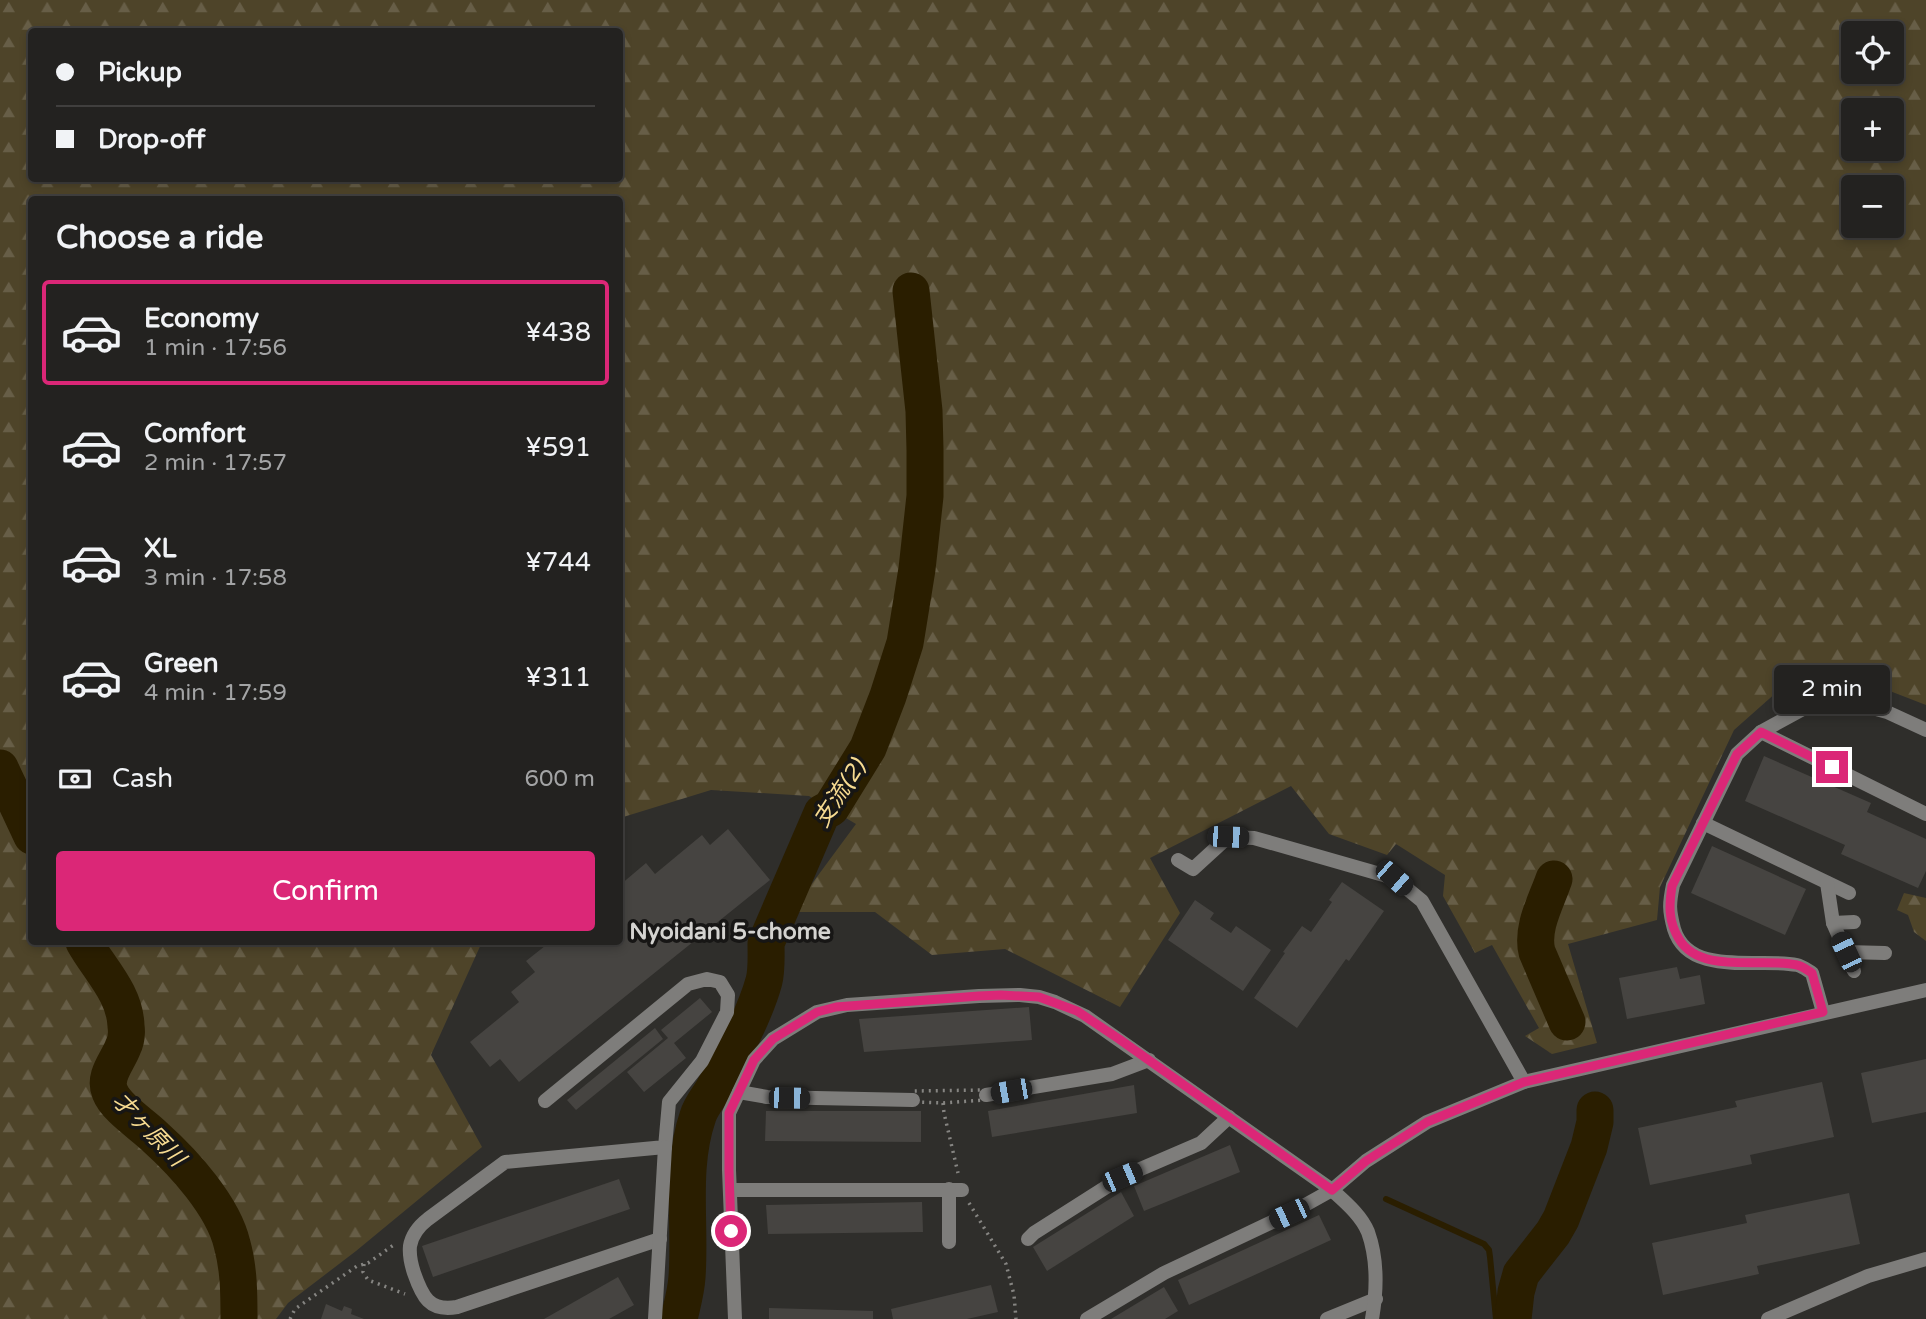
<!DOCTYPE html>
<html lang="en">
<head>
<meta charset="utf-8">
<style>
  :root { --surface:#232220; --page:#2b2a29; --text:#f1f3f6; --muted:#a3a4a5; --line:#403f3e; --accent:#db2777 }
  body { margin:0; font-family:"Varela Round","Noto Sans JP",sans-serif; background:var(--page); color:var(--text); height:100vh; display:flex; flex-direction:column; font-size:26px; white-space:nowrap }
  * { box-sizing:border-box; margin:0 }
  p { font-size:23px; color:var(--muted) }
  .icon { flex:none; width:38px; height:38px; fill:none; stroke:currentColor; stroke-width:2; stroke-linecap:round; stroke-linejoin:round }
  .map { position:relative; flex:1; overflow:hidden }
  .drawer { position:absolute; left:28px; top:196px; width:595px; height:749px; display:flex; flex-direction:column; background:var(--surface); border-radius:7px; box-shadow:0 4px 10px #0003,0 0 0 2px var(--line) }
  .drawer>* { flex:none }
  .banner { position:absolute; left:28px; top:28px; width:595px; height:154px; border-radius:7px; box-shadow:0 4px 10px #0003,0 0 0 2px var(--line); display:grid; align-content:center; height:154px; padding:0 28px; background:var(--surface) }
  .buttons { position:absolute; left:1841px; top:21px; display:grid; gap:14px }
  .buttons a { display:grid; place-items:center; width:63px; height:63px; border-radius:7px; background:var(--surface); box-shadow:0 4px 10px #0003,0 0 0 2px var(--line); font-size:35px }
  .end { position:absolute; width:32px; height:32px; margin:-16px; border:9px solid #db2777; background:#fff; box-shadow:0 0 0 4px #fff }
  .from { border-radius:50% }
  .bubble { position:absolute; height:49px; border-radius:7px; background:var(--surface); box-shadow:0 4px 10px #0003,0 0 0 2px var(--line); font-size:23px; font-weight:600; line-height:49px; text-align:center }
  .car { position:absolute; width:21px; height:42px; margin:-21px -10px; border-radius:9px; box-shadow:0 0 5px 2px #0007; background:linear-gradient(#222 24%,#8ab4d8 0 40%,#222 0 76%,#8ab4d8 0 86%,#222 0) }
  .banner b { display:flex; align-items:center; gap:24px; height:66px; font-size:26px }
  .banner b+b { border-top:2px solid var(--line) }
  .banner i { width:18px; height:18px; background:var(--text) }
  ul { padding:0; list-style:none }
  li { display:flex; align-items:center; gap:21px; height:105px; margin:0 14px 10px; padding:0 14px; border:4px solid transparent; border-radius:7px }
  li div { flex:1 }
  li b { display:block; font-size:26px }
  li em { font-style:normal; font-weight:600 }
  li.selected { border-color:var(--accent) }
  li>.icon { width:63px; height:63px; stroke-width:1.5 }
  h2 { padding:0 28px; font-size:32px; line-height:84px }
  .pay { display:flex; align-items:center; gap:18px; height:77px; padding:0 28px; font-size:26px }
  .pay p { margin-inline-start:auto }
  .button { display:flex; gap:14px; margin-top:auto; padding:14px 28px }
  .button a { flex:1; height:80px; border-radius:7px; background:var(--accent); color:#fff; font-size:28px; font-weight:600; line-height:80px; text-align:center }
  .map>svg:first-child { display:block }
</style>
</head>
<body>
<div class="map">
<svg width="1926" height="1319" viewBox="0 0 1926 1319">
  <defs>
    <pattern id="forest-firs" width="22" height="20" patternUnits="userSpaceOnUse" patternTransform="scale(1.75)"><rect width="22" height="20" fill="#4e4429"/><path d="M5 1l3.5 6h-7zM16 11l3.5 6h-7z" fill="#675e47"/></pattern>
  </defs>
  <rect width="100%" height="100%" fill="#2f2e2b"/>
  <g fill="url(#forest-firs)" fill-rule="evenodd">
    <path d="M0,0H1926V705L1864,681L1818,678L1778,691L1734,730L1660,887L1657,920L1568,944L1597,1043L1552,1054L1525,1036L1539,1028L1492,945L1475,953L1443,896L1445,875L1396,844L1387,855L1329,834L1291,786L1150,858L1180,913L1120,1007L1005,949L932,955L875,912H791L856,824L809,796L711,790L620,818V200H32V942H482L431,1055L482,1147L356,1251L288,1303L276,1319H0ZM32,32H620V178H32ZM1853,33H1892V72H1853ZM1853,110H1892V149H1853ZM1853,187H1892V226H1853Z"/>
    <polygon points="1904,893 1926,898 1926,941 1914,932 1908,915 1897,910"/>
  </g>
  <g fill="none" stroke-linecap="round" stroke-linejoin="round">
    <polyline stroke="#2a1e00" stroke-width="6" points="1386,1199 1484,1244 1489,1250 1490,1257 1496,1319"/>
    <g stroke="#2a1e00" stroke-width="37">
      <polyline points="0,768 32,836"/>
      <path d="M1554,879C1546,902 1531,928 1537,952L1567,1022"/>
      <path d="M84,942C99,969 125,993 126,1026C127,1033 126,1041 123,1047C118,1061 103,1076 110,1092C116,1108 143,1125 155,1137C184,1163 223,1206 232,1244C239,1269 239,1294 239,1319"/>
      <path d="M679,1319C682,1305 686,1292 687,1277C691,1223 680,1168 698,1116C701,1106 709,1097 714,1088C732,1056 754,1017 764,981C767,969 766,956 766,943L822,813L831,808L868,748L888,696L905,643L917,569L925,496V450L924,411L911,291"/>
      <polyline points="1513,1319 1516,1292 1521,1274 1553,1233 1561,1219 1589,1147 1595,1122 1595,1110"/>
    </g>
  </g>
  <g fill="#464441">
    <polygon points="1764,756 1871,803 1867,812 1926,839 1926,871 1918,888 1841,854 1845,845 1745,801"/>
    <polygon points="728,829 770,880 519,1082 500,1059 490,1067 470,1042 519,1002 511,992 535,972 526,961 550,942 620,942 620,885 646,863 655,874 702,835 710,845"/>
    <polygon points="1712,846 1806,889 1785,935 1691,893"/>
    <polygon points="1342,882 1384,911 1349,961 1346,959 1297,1028 1254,998 1285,953 1283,952 1302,926 1311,932 1332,902 1329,900"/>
    <polygon points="1195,900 1214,913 1210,919 1231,933 1236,926 1271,950 1243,991 1168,940"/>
    <polygon points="1677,967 1680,979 1700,975 1705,1004 1627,1019 1619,978"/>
    <polygon points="700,998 712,1012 674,1043 686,1058 644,1092 627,1072 668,1038 661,1030"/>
    <polygon points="1029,1007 1032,1040 864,1052 859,1019"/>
    <polygon points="655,1028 663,1039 576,1110 567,1100"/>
    <polygon points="1926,1059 1926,1112 1872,1123 1861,1073"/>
    <polygon points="1822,1082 1834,1137 1750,1155 1752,1164 1650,1185 1638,1128 1737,1107 1735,1101"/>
    <polygon points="1134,1085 1137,1113 992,1137 988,1111"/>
    <polygon points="766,1111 921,1111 921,1142 765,1141"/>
    <polygon points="1230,1145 1240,1172 1144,1211 1134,1186"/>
    <polygon points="619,1179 630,1209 433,1277 422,1246"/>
    <polygon points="1121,1192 1134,1216 1047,1271 1033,1247"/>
    <polygon points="1849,1193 1860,1244 1757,1266 1759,1274 1663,1295 1652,1243 1747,1223 1745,1215"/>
    <polygon points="922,1202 923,1232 768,1234 766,1205"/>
    <polygon points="1319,1215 1331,1240 1189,1305 1178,1280"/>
    <polygon points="618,1277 634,1305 609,1319 544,1319"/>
    <polygon points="991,1285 998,1312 967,1319 893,1319 891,1309"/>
    <polygon points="1164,1287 1178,1311 1165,1319 1111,1319"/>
    <polygon points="326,1304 342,1311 344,1306 352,1309 351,1314 364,1319 321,1319"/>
    <polygon points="769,1308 873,1311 873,1319 769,1319"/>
  </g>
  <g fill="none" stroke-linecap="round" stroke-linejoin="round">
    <g stroke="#868582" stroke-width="3.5" stroke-dasharray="2 5" stroke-linecap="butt">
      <polygon points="985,1090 984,1100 943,1103 915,1102 914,1091"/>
      <polyline points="943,1103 944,1113 958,1173"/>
      <polyline points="969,1203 1006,1264 1014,1295 1016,1319"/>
      <polyline points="364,1264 363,1272 368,1280 405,1294"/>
      <polyline points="290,1319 295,1309 357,1266 368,1263 395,1244"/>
    </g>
    <g stroke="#7e7d7b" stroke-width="14">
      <polyline points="1761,732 1926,814"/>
      <polyline points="1703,823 1849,893"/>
      <polyline points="1178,860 1193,869 1228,837 1254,838 1394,878 1422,901 1524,1082"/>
      <polyline points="1827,883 1833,923 1854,971"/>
      <polyline points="1833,923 1854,922"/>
      <polyline points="1846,952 1885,953"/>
      <path d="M1823,1012L1812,973C1807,970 1802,966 1797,965C1760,957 1689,978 1674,929C1669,910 1669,904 1673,885L1737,754L1761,732L1810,705L1851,702L1887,712L1926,730"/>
      <polyline points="739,1092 767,1097 913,1100"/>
      <polyline points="986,1095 1112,1074 1149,1060"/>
      <path d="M545,1101L688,984L707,979L720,982L728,995L727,1012L702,1061L669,1102L665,1147L505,1162L428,1219C419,1226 412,1234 410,1246C409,1256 411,1264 414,1273C422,1296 429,1312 457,1307L660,1239"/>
      <polyline points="730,1190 962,1190"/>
      <polyline points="1028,1239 1034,1233 1122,1177 1201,1143 1229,1117"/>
      <polyline points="949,1242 949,1189"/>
      <polyline points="735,1319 729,1170 729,1113 754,1060 773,1039 817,1012 847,1005 979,996 1020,995 1039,997 1055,1002 1085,1016 1332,1190 1289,1214 1164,1273 1087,1319"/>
      <polyline points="1327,1319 1376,1299"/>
    </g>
    <g stroke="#7e7d7b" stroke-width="14">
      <polyline points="655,1319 665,1147"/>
      <path d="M1372,1319C1377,1290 1378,1260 1368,1232C1361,1215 1345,1202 1332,1190L1366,1161L1427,1122L1524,1082L1926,990"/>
      <polyline points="1768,1319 1868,1276 1926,1259"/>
    </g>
  </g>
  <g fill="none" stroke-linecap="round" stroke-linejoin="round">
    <path stroke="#db2777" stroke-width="9" d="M731,1231L729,1170V1113L739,1092L754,1060L773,1039L817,1012L836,1007L979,996L1001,995L1039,997L1077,1011L1119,1039L1332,1190L1366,1161L1427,1122L1524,1082L1823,1012L1812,973C1807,970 1802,966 1797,965C1763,957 1700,975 1679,939C1668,921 1669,905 1672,886L1737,754L1761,732L1832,767"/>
  </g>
  <g text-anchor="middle" stroke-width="7" stroke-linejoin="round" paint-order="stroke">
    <g font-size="23" font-style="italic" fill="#f7db91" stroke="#171615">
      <text transform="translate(839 793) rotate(-57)" y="8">支流(2)</text>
      <text transform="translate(149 1129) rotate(46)" y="8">才ヶ原川</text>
    </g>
    <g font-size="23" font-weight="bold" fill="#d4d3d0" stroke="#171615">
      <text x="730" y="939">Nyoidani 5-chome</text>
    </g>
  </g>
</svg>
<div class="buttons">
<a><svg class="icon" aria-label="locate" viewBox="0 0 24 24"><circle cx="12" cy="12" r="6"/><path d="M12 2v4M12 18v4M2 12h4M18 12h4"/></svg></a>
<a>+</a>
<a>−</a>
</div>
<i class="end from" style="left:731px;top:1231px"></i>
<i class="end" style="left:1832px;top:767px"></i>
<div class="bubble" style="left:1774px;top:665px;width:116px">2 min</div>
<i class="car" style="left:1228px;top:837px;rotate:92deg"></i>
<i class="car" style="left:1394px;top:878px;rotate:131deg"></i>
<i class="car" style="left:1846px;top:952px;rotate:335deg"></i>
<i class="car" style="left:1011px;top:1091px;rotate:260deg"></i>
<i class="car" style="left:789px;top:1098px;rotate:91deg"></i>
<i class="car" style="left:1122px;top:1177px;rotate:67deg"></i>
<i class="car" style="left:1289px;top:1214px;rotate:245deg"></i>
<div class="banner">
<b><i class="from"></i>Pickup</b>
<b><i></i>Drop-off</b>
</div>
<section class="drawer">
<h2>Choose a ride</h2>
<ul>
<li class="selected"><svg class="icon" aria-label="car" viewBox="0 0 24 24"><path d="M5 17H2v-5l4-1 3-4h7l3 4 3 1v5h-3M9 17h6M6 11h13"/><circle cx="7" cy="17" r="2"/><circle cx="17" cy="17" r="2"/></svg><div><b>Economy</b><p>1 min · 17:56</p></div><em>¥438</em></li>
<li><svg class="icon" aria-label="car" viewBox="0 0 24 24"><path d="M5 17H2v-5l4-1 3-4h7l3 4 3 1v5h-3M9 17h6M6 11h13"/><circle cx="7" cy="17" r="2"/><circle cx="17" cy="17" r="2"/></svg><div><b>Comfort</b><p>2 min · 17:57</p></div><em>¥591</em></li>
<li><svg class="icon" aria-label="car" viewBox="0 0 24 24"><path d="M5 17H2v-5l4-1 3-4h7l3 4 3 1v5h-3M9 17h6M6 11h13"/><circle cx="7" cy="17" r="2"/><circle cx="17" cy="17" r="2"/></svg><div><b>XL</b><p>3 min · 17:58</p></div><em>¥744</em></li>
<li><svg class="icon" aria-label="car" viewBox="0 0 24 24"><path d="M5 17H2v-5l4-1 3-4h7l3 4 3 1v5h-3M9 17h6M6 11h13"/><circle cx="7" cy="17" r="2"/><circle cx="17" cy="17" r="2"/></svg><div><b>Green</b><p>4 min · 17:59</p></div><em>¥311</em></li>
</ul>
<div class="pay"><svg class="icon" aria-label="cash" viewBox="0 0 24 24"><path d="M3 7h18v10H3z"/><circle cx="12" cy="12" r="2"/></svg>Cash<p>600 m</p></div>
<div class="button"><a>Confirm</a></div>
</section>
</div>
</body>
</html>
